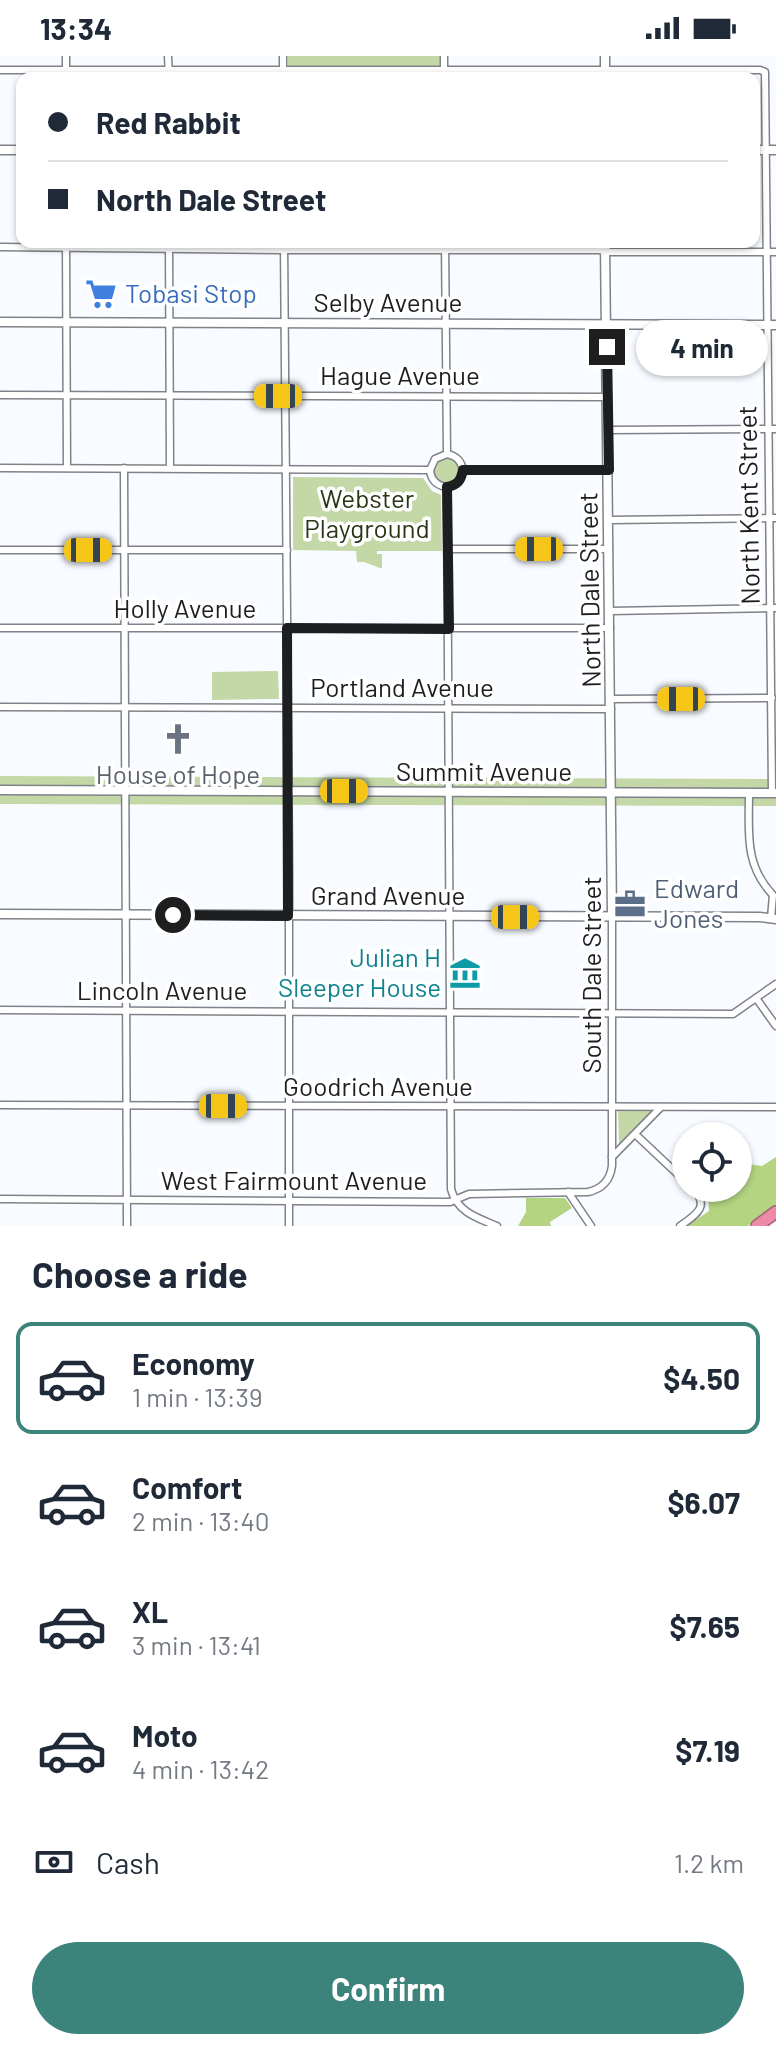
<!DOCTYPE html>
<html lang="en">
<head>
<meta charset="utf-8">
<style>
  :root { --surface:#fff; --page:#f6f6f7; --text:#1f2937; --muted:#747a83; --line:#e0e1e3; --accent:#3c837c }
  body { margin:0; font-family:Barlow,sans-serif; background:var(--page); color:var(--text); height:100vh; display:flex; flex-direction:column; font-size:30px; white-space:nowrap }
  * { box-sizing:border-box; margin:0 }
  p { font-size:26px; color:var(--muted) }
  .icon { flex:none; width:44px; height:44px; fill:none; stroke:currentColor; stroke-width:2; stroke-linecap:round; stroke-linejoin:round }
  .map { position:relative; height:1170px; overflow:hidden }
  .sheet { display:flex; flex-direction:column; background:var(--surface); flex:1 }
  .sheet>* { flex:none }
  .top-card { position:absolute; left:16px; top:16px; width:744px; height:176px; border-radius:16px; box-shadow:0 2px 6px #0004; display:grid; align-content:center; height:176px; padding:0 32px; background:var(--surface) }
  .controls { position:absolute; left:672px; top:1066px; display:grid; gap:16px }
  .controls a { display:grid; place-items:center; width:80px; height:80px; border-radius:50%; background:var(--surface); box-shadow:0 2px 6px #0004; font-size:40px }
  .end { position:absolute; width:36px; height:36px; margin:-18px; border:10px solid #1d1e20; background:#fff; box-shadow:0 0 0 4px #fff }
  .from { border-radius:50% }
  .bubble { position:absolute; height:56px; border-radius:28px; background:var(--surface); box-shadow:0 2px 6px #0004; font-size:26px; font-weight:700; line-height:56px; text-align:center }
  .car { position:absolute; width:24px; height:48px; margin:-24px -12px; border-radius:10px; box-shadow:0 0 6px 2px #0007; background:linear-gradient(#f5c518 24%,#345 0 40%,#f5c518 0 76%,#345 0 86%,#f5c518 0) }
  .top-card b { display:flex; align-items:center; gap:28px; height:76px; font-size:30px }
  .top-card b+b { border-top:2px solid var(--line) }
  .top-card i { width:20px; height:20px; background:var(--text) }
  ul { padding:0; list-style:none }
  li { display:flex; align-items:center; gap:24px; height:112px; margin:0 16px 12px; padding:0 16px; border:4px solid transparent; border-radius:16px }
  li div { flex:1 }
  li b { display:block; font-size:30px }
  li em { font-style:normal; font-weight:700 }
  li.current { border-color:var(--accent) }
  li>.icon { width:72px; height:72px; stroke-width:1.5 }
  h2 { padding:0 32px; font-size:36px; line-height:96px }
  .pay { display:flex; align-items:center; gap:20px; height:88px; padding:0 32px; font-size:30px }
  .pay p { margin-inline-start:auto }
  .action { display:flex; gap:16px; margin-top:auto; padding:16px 32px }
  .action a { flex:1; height:92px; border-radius:48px; background:var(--accent); color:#fff; font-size:32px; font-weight:700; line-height:92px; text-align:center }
  .status { display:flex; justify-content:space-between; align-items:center; height:56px; padding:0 40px; background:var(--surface); direction:ltr }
  .status svg { height:22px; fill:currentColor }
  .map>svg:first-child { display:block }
</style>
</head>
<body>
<div class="status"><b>13:34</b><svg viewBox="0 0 49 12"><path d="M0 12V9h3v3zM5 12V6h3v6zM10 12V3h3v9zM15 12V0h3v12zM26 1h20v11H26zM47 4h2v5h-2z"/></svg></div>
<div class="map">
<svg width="776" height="1170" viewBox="0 0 776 1170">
  <rect width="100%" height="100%" fill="#f8fbff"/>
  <g fill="#c3d8a6">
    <polygon points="288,0 442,0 442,12 288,10"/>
    <circle cx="447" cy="414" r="13"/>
    <polygon points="293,421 423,422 432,435 441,439 442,495 377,495 377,498 382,498 382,512 380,512 364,506 357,506 356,495 293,494"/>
    <polygon points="278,615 279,643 212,644 212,616"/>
    <polygon points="0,720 776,723 776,750 0,748"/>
    <polygon points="618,1055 653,1055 619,1090"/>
  </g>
  <g fill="#b4d482">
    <polygon points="776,1101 776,1149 748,1170 687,1170 709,1155 708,1134 711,1132 738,1132 738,1115 749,1108 762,1110"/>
    <polygon points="526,1142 565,1142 572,1152 550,1166 551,1170 518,1170 526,1156"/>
  </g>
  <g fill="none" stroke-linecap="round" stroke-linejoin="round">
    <defs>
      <g id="street">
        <polyline points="66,0 66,22"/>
        <polyline points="168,0 169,22"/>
        <polyline points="444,0 444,22"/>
        <polyline points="0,14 760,14 765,16 772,737"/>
        <polyline points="283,22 283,0"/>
        <polyline points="66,186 67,412"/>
        <polyline points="169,186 170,412"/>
        <polyline points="284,186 289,811 289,1170"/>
        <polyline points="445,186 447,398"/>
        <polyline points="0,191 284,194 599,194 611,196 776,196"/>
        <polyline points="0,339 608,341"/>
        <polyline points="608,374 776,373"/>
        <path d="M447,398C457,400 461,405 463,414"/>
        <polyline points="0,412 430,414"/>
        <polyline points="124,412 127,1170"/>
        <path d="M430,414C431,424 437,430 447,431"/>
        <polyline points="430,414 435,403 447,398"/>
        <polyline points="463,414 609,414"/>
        <path d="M447,431L451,1133C457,1156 477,1162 497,1170"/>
        <path d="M447,431C458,429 461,425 463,414"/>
        <polyline points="609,464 776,462"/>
        <polyline points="448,493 609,493"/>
        <polyline points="0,494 287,494"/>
        <polyline points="610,555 776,552"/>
        <polyline points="0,572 610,572"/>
        <polyline points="611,643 772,642"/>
        <polyline points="0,651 611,653"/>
        <path d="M749,737C749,776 744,809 773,839L771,862"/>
        <polyline points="756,942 776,970"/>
        <polyline points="0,954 733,958 776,928"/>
        <polyline points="0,1049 776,1051"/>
        <polyline points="635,1078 686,1126"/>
        <polyline points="612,1101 661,1051"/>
        <polyline points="568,1136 591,1170"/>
        <path d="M0,1143L450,1146L469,1138L588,1136C602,1133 610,1125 612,1110V861"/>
        <path d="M680,1170C696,1159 711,1150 692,1132"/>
      </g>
      <g id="secondary">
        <polyline points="605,0 605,22"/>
        <polyline points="0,94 22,94"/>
        <polyline points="754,94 776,94"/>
        <polyline points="605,186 612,861"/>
        <polyline points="0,266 776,269"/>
        <polyline points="0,734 776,737"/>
        <polyline points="0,858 760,861 776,863"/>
      </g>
      <polyline id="highway" points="757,1170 776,1156"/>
    </defs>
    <use href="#street" stroke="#7f8288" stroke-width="9"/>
    <use href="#secondary" stroke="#7f8288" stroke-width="11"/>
    <use href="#highway" stroke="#a46478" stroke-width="14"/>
    <use href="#street" stroke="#fff" stroke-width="6"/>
    <use href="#secondary" stroke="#fff" stroke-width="8"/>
    <use href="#highway" stroke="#ec8aa7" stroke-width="11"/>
  </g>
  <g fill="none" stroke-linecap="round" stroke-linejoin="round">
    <path stroke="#1d1e20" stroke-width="10" d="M173,859L288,860L287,572L449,573L447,431C458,429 461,424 463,414H609L607,291"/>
  </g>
  <defs>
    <symbol id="supermarket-bare" viewBox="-9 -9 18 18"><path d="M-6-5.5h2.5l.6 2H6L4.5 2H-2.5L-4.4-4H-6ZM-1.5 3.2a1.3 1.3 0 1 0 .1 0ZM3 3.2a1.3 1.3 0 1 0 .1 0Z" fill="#3f7fe0" stroke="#fff" stroke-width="2.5" paint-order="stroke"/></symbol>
    <symbol id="church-bare" viewBox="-9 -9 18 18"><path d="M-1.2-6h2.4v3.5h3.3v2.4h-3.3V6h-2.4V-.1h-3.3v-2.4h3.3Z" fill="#6b7280" stroke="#fff" stroke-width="2.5" paint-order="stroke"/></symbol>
    <symbol id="office-bare" viewBox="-9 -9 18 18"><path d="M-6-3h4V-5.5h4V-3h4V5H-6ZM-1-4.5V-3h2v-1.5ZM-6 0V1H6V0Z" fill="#5c6f8a" stroke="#fff" stroke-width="2.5" paint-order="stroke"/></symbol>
    <symbol id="museum-bare" viewBox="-9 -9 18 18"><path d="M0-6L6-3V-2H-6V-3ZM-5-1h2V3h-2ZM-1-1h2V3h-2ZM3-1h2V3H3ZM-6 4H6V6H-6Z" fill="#0f9aa8" stroke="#fff" stroke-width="2.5" paint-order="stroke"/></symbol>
  </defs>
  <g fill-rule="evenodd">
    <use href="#supermarket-bare" x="79" y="216" width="44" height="44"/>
    <use href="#church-bare" x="156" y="661" width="44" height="44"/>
    <use href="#office-bare" x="608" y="826" width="44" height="44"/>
    <use href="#museum-bare" x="443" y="895" width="44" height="44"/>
  </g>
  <g text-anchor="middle" stroke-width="7" stroke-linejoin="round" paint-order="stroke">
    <g font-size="26" fill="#366cbe" stroke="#fff" text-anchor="start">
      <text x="125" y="247">Tobasi Stop</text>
    </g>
    <g font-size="26" fill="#1d1e20" stroke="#fff">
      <text x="388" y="256">Selby Avenue</text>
      <text x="400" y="329">Hague Avenue</text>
      <text transform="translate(749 449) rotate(-91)" y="9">North Kent Street</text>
      <text transform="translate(590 534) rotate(-91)" y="9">North Dale Street</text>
      <text x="185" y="562">Holly Avenue</text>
      <text x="402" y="641">Portland Avenue</text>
      <text x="484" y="725">Summit Avenue</text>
      <text x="388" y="849">Grand Avenue</text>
      <text transform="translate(592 919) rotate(-90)" y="9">South Dale Street</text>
      <text x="162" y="944">Lincoln Avenue</text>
      <text x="378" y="1040">Goodrich Avenue</text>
      <text x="294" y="1134">West Fairmount Avenue</text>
    </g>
    <g font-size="26" fill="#293513" stroke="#fff">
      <text x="367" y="452">Webster<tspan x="367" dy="30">Playground</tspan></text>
    </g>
    <g font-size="26" fill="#5b616d" stroke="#fff">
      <text x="178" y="728">House of Hope</text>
    </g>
    <g font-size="26" fill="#4e5e75" stroke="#fff" text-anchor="start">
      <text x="654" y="842">Edward<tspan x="654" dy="30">Jones</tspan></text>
    </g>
    <g font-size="26" fill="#0d838f" stroke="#fff" text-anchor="end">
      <text x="441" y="911">Julian H<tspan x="441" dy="30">Sleeper House</tspan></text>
    </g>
  </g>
</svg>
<div class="controls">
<a><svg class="icon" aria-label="locate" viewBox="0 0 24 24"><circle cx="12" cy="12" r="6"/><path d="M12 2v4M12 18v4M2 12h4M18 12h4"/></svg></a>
</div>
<i class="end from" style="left:173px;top:859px"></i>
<i class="end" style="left:607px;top:291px"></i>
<div class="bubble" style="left:636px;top:264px;width:132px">4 min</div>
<i class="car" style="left:278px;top:340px;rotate:270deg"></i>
<i class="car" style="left:539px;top:493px;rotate:270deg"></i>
<i class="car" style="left:88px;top:494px;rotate:90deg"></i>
<i class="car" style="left:681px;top:643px;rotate:270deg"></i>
<i class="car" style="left:344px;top:735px;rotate:90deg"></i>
<i class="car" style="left:515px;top:861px;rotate:90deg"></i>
<i class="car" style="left:223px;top:1050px;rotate:90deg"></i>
<div class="top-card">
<b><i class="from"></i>Red Rabbit</b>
<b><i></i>North Dale Street</b>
</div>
</div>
<section class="sheet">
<h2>Choose a ride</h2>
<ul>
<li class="current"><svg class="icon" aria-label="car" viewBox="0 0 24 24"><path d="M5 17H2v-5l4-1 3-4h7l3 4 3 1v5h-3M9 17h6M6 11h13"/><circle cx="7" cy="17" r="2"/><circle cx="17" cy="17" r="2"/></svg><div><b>Economy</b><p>1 min · 13:39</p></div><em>$4.50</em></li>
<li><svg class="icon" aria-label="car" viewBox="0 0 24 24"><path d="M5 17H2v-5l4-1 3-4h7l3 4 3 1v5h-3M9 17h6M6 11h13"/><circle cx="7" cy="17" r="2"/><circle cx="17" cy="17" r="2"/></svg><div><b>Comfort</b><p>2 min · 13:40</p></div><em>$6.07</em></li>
<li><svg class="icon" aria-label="car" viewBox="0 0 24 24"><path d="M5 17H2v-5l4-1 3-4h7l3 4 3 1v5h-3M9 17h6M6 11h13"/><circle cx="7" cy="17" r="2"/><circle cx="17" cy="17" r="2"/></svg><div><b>XL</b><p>3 min · 13:41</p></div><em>$7.65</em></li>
<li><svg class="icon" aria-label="car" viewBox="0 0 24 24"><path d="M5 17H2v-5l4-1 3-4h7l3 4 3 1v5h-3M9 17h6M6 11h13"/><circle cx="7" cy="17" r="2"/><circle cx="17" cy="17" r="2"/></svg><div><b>Moto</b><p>4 min · 13:42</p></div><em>$7.19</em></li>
</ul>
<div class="pay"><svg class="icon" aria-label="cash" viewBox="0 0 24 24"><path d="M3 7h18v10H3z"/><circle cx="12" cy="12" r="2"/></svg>Cash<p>1.2 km</p></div>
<div class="action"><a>Confirm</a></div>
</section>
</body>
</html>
